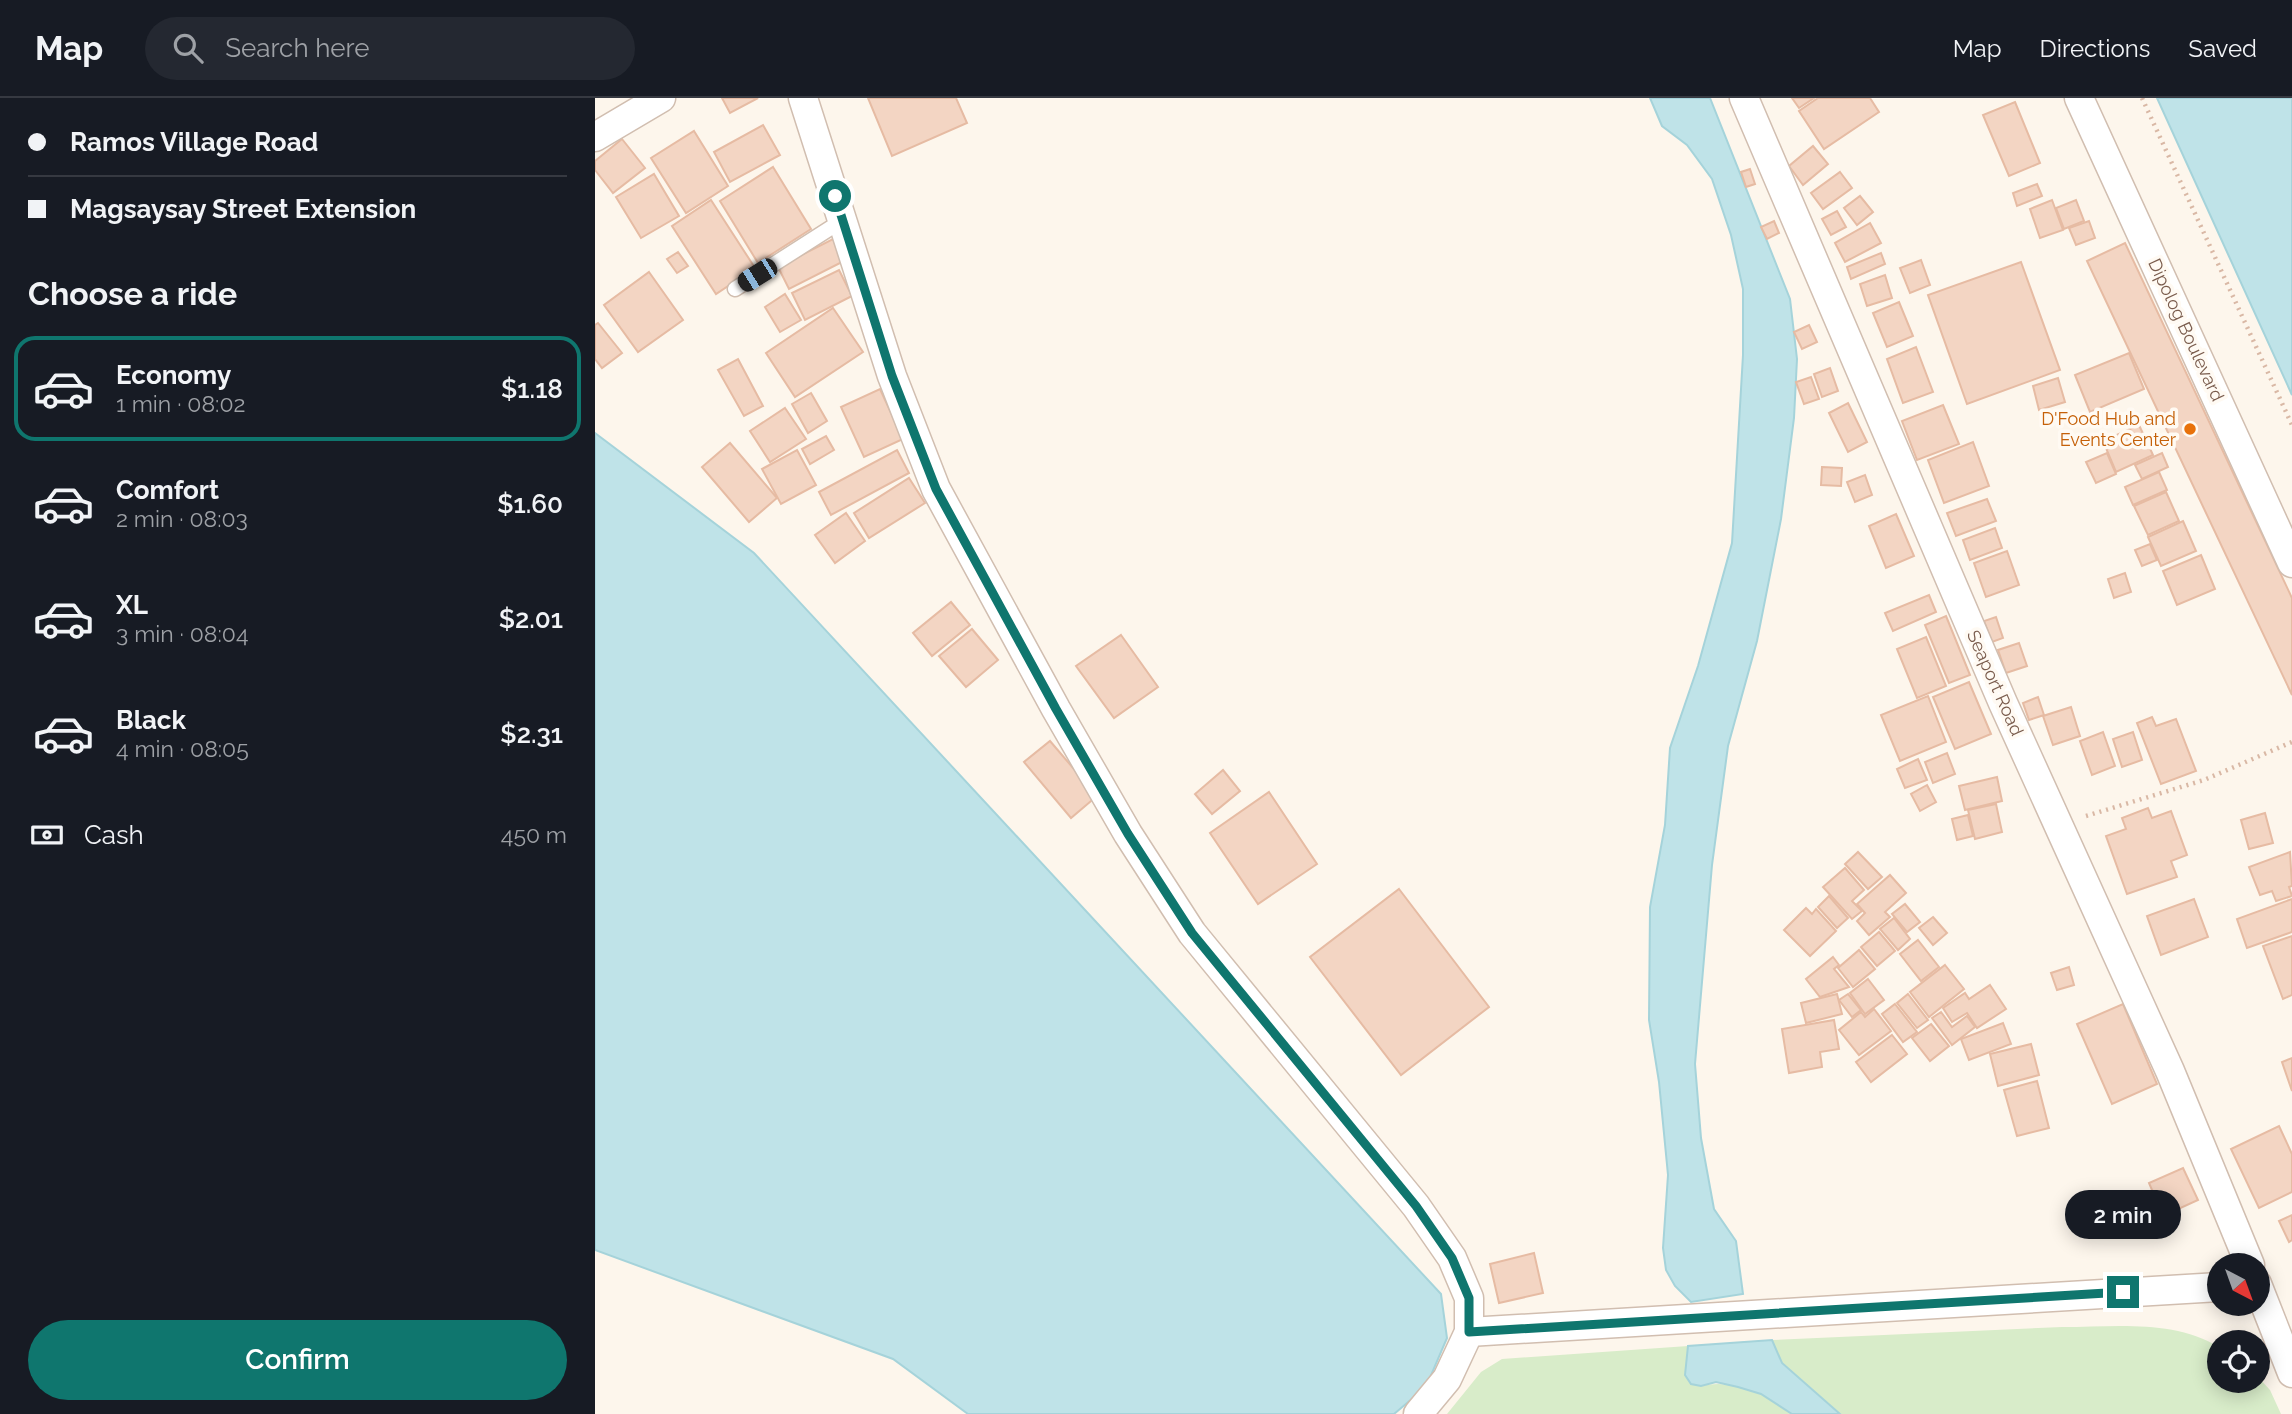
<!DOCTYPE html>
<html lang="en">
<head>
<meta charset="utf-8">
<style>
  :root { --surface:#171b24; --page:#242831; --text:#f1f3f6; --muted:#9ea1a6; --line:#363941; --accent:#0f766e }
  body { margin:0; font-family:Raleway,sans-serif; background:var(--page); color:var(--text); height:100vh; display:flex; flex-direction:column; font-size:26px; white-space:nowrap }
  * { box-sizing:border-box; margin:0 }
  p { font-size:23px; color:var(--muted) }
  .icon { flex:none; width:38px; height:38px; fill:none; stroke:currentColor; stroke-width:2; stroke-linecap:round; stroke-linejoin:round }
  .map { position:relative; flex:1; overflow:hidden }
  .sheet { display:flex; flex-direction:column; background:var(--surface); width:595px }
  .sheet>* { flex:none }
  .guide { display:grid; align-content:center; height:154px; padding:0 28px; background:var(--surface) }
  .needle { width:46px; rotate:139deg }
  .tools { position:absolute; left:1612px; top:1155px; display:grid; gap:14px }
  .tools a { display:grid; place-items:center; width:63px; height:63px; border-radius:50%; background:var(--surface); box-shadow:0 4px 18px #0003; font-size:35px }
  .end { position:absolute; width:32px; height:32px; margin:-16px; border:9px solid #0f766e; background:#fff; box-shadow:0 0 0 4px #fff }
  .from { border-radius:50% }
  .bubble { position:absolute; height:49px; border-radius:24px; background:var(--surface); box-shadow:0 4px 18px #0003; font-size:23px; font-weight:600; line-height:49px; text-align:center }
  .car { position:absolute; width:21px; height:42px; margin:-21px -10px; border-radius:9px; box-shadow:0 0 5px 2px #0007; background:linear-gradient(#222 24%,#8ab4d8 0 40%,#222 0 76%,#8ab4d8 0 86%,#222 0) }
  .guide b { display:flex; align-items:center; gap:24px; height:66px; font-size:26px }
  .guide b+b { border-top:2px solid var(--line) }
  .guide i { width:18px; height:18px; background:var(--text) }
  ul { padding:0; list-style:none }
  li { display:flex; align-items:center; gap:21px; height:105px; margin:0 14px 10px; padding:0 14px; border:4px solid transparent; border-radius:21px }
  li div { flex:1 }
  li b { display:block; font-size:26px }
  li em { font-style:normal; font-weight:600 }
  li.on { border-color:var(--accent) }
  li>.icon { width:63px; height:63px; stroke-width:1.5 }
  h2 { padding:0 28px; font-size:32px; line-height:84px }
  .pay { display:flex; align-items:center; gap:18px; height:77px; padding:0 28px; font-size:26px }
  .pay p { margin-inline-start:auto }
  .cta { display:flex; gap:14px; margin-top:auto; padding:14px 28px }
  .cta a { flex:1; height:80px; border-radius:42px; background:var(--accent); color:#fff; font-size:28px; font-weight:600; line-height:80px; text-align:center }
  header { display:flex; align-items:center; gap:42px; box-sizing:border-box; height:98px; padding:0 35px; background:var(--surface); border-bottom:2px solid var(--line) }
  header strong { font-size:33px }
  nav { display:flex; gap:38px; margin-inline-start:auto; font-size:24px }
  .search { width:490px; height:63px; background:var(--page); display:flex; align-items:center; gap:18px; box-sizing:border-box; padding:0 24px; border-radius:38px; color:var(--muted); font-size:26px }
  main { display:flex; flex:1; min-height:0 }
  .map>svg:first-child { display:block }
</style>
</head>
<body>
<header>
<strong>Map</strong>
<div class="search"><svg class="icon" aria-label="search" viewBox="0 0 24 24"><circle cx="10" cy="10" r="6"/><path d="M15 15l6 6"/></svg>Search here</div>
<nav><a>Map</a><a>Directions</a><a>Saved</a></nav>
</header>
<main>
<section class="sheet">
<div class="guide">
<b><i class="from"></i>Ramos Village Road</b>
<b><i></i>Magsaysay Street Extension</b>
</div>
<h2>Choose a ride</h2>
<ul>
<li class="on"><svg class="icon" aria-label="car" viewBox="0 0 24 24"><path d="M5 17H2v-5l4-1 3-4h7l3 4 3 1v5h-3M9 17h6M6 11h13"/><circle cx="7" cy="17" r="2"/><circle cx="17" cy="17" r="2"/></svg><div><b>Economy</b><p>1 min · 08:02</p></div><em>$1.18</em></li>
<li><svg class="icon" aria-label="car" viewBox="0 0 24 24"><path d="M5 17H2v-5l4-1 3-4h7l3 4 3 1v5h-3M9 17h6M6 11h13"/><circle cx="7" cy="17" r="2"/><circle cx="17" cy="17" r="2"/></svg><div><b>Comfort</b><p>2 min · 08:03</p></div><em>$1.60</em></li>
<li><svg class="icon" aria-label="car" viewBox="0 0 24 24"><path d="M5 17H2v-5l4-1 3-4h7l3 4 3 1v5h-3M9 17h6M6 11h13"/><circle cx="7" cy="17" r="2"/><circle cx="17" cy="17" r="2"/></svg><div><b>XL</b><p>3 min · 08:04</p></div><em>$2.01</em></li>
<li><svg class="icon" aria-label="car" viewBox="0 0 24 24"><path d="M5 17H2v-5l4-1 3-4h7l3 4 3 1v5h-3M9 17h6M6 11h13"/><circle cx="7" cy="17" r="2"/><circle cx="17" cy="17" r="2"/></svg><div><b>Black</b><p>4 min · 08:05</p></div><em>$2.31</em></li>
</ul>
<div class="pay"><svg class="icon" aria-label="cash" viewBox="0 0 24 24"><path d="M3 7h18v10H3z"/><circle cx="12" cy="12" r="2"/></svg>Cash<p>450 m</p></div>
<div class="cta"><a>Confirm</a></div>
</section>
<div class="map">
<svg width="1697" height="1316" viewBox="0 0 1697 1316">
  <rect width="100%" height="100%" fill="#fdf6ec"/>
  <g fill="#d8ecc9">
    <path d="M1467,1229C1519,1229 1578,1221 1624,1249V1283H1662L1663,1279L1675,1292L1686,1316H1245L1187,1265L1177,1242Z"/>
    <path d="M1093,1248L1090,1277L1106,1288C1137,1280 1173,1296 1197,1316H852L886,1274L907,1261Z"/>
  </g>
  <g fill="#bfe3e8" stroke="#a5d3da" stroke-width="2">
    <polygon points="1055,0 1115,0 1195,201 1202,261 1199,320 1186,421 1162,543 1133,648 1117,767 1100,966 1106,1040 1119,1111 1141,1143 1148,1196 1096,1204 1080,1188 1071,1172 1068,1150 1073,1077 1064,984 1054,922 1055,809 1070,727 1075,650 1103,568 1137,445 1148,257 1148,191 1136,137 1117,81 1092,47 1067,28"/>
    <polygon points="1562,0 1697,0 1697,297"/>
    <polygon points="0,335 159,455 846,1196 852,1240 831,1289 799,1316 373,1316 298,1261 0,1152"/>
    <polygon points="1177,1242 1187,1265 1245,1316 1197,1316 1166,1296 1143,1289 1121,1284 1106,1288 1096,1286 1090,1277 1093,1248"/>
  </g>
  <g fill="#f3d5c3" stroke="#e6bba3" stroke-width="2">
    <polygon points="127,0 163,0 135,15"/>
    <polygon points="273,0 361,0 372,25 297,58"/>
    <polygon points="1197,0 1219,0 1204,10"/>
    <polygon points="1223,0 1275,0 1284,14 1229,51 1204,13"/>
    <polygon points="1420,4 1445,65 1414,78 1388,17"/>
    <polygon points="168,27 185,57 135,84 119,54"/>
    <polygon points="99,33 133,88 91,115 56,60"/>
    <polygon points="27,41 50,70 18,95 0,72 0,63"/>
    <polygon points="1218,48 1233,66 1208,87 1194,68"/>
    <polygon points="178,69 216,131 163,165 125,103"/>
    <polygon points="1155,71 1160,86 1151,89 1146,74"/>
    <polygon points="1245,74 1257,90 1228,111 1216,95"/>
    <polygon points="59,76 84,118 46,140 21,99"/>
    <polygon points="1442,86 1447,98 1422,108 1418,95"/>
    <polygon points="1265,98 1278,114 1262,127 1249,110"/>
    <polygon points="116,102 160,170 121,196 77,128"/>
    <polygon points="1457,102 1468,132 1445,140 1435,111"/>
    <polygon points="1481,102 1489,123 1469,131 1461,110"/>
    <polygon points="1242,113 1251,129 1236,137 1227,121"/>
    <polygon points="1179,123 1184,135 1172,141 1166,129"/>
    <polygon points="1494,123 1500,140 1481,147 1474,130"/>
    <polygon points="1275,125 1286,145 1250,164 1240,145"/>
    <polygon points="238,141 249,163 194,191 183,169"/>
    <polygon points="1530,145 1697,500 1697,597 1492,163"/>
    <polygon points="83,154 93,168 82,175 72,161"/>
    <polygon points="1286,155 1290,166 1256,181 1252,169"/>
    <polygon points="1326,162 1335,187 1315,195 1305,170"/>
    <polygon points="1426,164 1465,272 1372,306 1333,197"/>
    <polygon points="244,172 257,198 210,222 197,195"/>
    <polygon points="54,174 88,222 43,254 9,207"/>
    <polygon points="1290,177 1297,200 1272,208 1265,186"/>
    <polygon points="190,196 206,222 185,234 170,209"/>
    <polygon points="1304,204 1318,238 1292,249 1278,215"/>
    <polygon points="238,210 268,254 200,299 171,255"/>
    <polygon points="3,225 27,255 7,270 0,261 0,227"/>
    <polygon points="1214,227 1222,244 1207,251 1199,234"/>
    <polygon points="1321,249 1338,294 1308,305 1292,261"/>
    <polygon points="1534,255 1549,291 1495,314 1480,277"/>
    <polygon points="143,261 168,308 149,318 123,272"/>
    <polygon points="1235,270 1243,293 1227,299 1219,276"/>
    <polygon points="1216,279 1224,301 1209,306 1201,284"/>
    <polygon points="1463,280 1470,304 1444,312 1438,288"/>
    <polygon points="285,291 308,341 269,359 246,309"/>
    <polygon points="216,295 232,323 213,335 197,306"/>
    <polygon points="1253,305 1272,344 1253,354 1234,315"/>
    <polygon points="1348,307 1364,346 1322,362 1307,323"/>
    <polygon points="190,310 211,341 175,364 155,333"/>
    <polygon points="1544,327 1558,357 1521,374 1508,343"/>
    <polygon points="231,338 239,352 215,366 207,351"/>
    <polygon points="1378,344 1394,388 1349,405 1333,362"/>
    <polygon points="135,345 182,400 154,424 107,369"/>
    <polygon points="202,352 221,387 186,406 167,371"/>
    <polygon points="302,352 314,375 236,417 224,394"/>
    <polygon points="1512,355 1521,376 1501,385 1491,364"/>
    <polygon points="1567,355 1573,369 1547,381 1540,367"/>
    <polygon points="1227,369 1247,370 1246,388 1226,387"/>
    <polygon points="1564,374 1572,392 1538,407 1530,389"/>
    <polygon points="1270,377 1277,397 1260,404 1252,384"/>
    <polygon points="314,380 330,405 274,440 259,415"/>
    <polygon points="1571,394 1584,423 1553,437 1539,408"/>
    <polygon points="1392,401 1401,423 1361,438 1352,415"/>
    <polygon points="251,415 270,443 240,465 220,437"/>
    <polygon points="1301,416 1319,458 1291,470 1274,428"/>
    <polygon points="1588,423 1601,453 1566,468 1553,439"/>
    <polygon points="1400,430 1407,450 1375,462 1368,442"/>
    <polygon points="1555,446 1562,462 1547,468 1540,452"/>
    <polygon points="1412,453 1424,487 1391,499 1379,465"/>
    <polygon points="1606,457 1620,491 1582,507 1568,473"/>
    <polygon points="1530,475 1536,494 1519,500 1513,481"/>
    <polygon points="1334,497 1341,514 1298,533 1290,515"/>
    <polygon points="356,504 375,527 337,558 318,535"/>
    <polygon points="1351,518 1375,577 1354,585 1330,527"/>
    <polygon points="1401,519 1408,540 1397,544 1389,523"/>
    <polygon points="377,531 403,562 371,589 344,558"/>
    <polygon points="526,537 563,589 519,620 481,568"/>
    <polygon points="1331,539 1351,588 1322,600 1302,551"/>
    <polygon points="1424,545 1432,568 1411,575 1403,552"/>
    <polygon points="1374,584 1396,636 1360,651 1338,599"/>
    <polygon points="1333,598 1351,644 1305,663 1286,617"/>
    <polygon points="1443,599 1449,617 1434,622 1428,605"/>
    <polygon points="1476,609 1485,638 1458,647 1448,618"/>
    <polygon points="1557,619 1561,628 1581,621 1601,673 1566,686 1542,625"/>
    <polygon points="1508,634 1520,668 1497,677 1485,643"/>
    <polygon points="1538,634 1547,662 1527,669 1518,641"/>
    <polygon points="455,643 502,698 476,720 429,664"/>
    <polygon points="1352,655 1360,676 1338,685 1330,664"/>
    <polygon points="1323,661 1332,682 1310,690 1302,671"/>
    <polygon points="628,672 645,693 617,716 600,696"/>
    <polygon points="1402,679 1407,703 1370,712 1364,688"/>
    <polygon points="1332,687 1341,704 1325,713 1316,696"/>
    <polygon points="674,694 722,766 663,806 615,735"/>
    <polygon points="1401,706 1407,734 1380,741 1373,712"/>
    <polygon points="1553,710 1557,720 1576,713 1592,757 1576,763 1582,779 1532,796 1511,738 1531,731 1527,720"/>
    <polygon points="1670,715 1678,745 1654,751 1646,722"/>
    <polygon points="1373,717 1378,738 1362,742 1357,721"/>
    <polygon points="1263,754 1287,779 1273,791 1250,766"/>
    <polygon points="1695,754 1697,788 1694,789 1697,798 1681,803 1677,793 1665,797 1654,769"/>
    <polygon points="1250,770 1269,792 1257,803 1267,813 1257,821 1228,789"/>
    <polygon points="1295,777 1311,795 1290,814 1295,819 1274,837 1262,823 1270,815 1262,806"/>
    <polygon points="804,791 894,909 806,977 715,859"/>
    <polygon points="1234,798 1253,820 1242,830 1223,809"/>
    <polygon points="1599,801 1613,839 1566,857 1552,818"/>
    <polygon points="1697,801 1697,834 1652,850 1642,821"/>
    <polygon points="1310,806 1325,824 1312,834 1297,816"/>
    <polygon points="1211,810 1217,816 1221,811 1241,833 1215,858 1189,832"/>
    <polygon points="1338,819 1352,835 1338,847 1324,830"/>
    <polygon points="1299,820 1315,841 1303,852 1285,831"/>
    <polygon points="1284,834 1300,853 1282,868 1266,849"/>
    <polygon points="1697,838 1697,897 1688,901 1668,848"/>
    <polygon points="1323,842 1344,869 1326,883 1305,856"/>
    <polygon points="1264,852 1280,871 1258,889 1243,870"/>
    <polygon points="1238,859 1244,867 1239,871 1254,889 1225,899 1211,881"/>
    <polygon points="1350,867 1369,891 1334,919 1315,894"/>
    <polygon points="1474,869 1479,887 1462,892 1456,875"/>
    <polygon points="1273,881 1289,902 1270,916 1255,895"/>
    <polygon points="1395,887 1411,911 1382,930 1372,915 1357,924 1348,910 1370,895 1374,901"/>
    <polygon points="1242,896 1247,916 1211,925 1206,905"/>
    <polygon points="1253,896 1266,912 1257,919 1244,902"/>
    <polygon points="1313,896 1333,922 1322,930 1302,905"/>
    <polygon points="1300,906 1322,934 1308,944 1287,916"/>
    <polygon points="1528,906 1562,986 1517,1006 1482,926"/>
    <polygon points="1279,911 1296,933 1264,957 1244,932 1266,914 1270,919"/>
    <polygon points="1346,914 1357,929 1372,918 1380,929 1357,947 1337,920"/>
    <polygon points="1239,922 1244,951 1225,954 1227,969 1194,975 1187,931"/>
    <polygon points="1408,925 1416,946 1374,962 1366,941"/>
    <polygon points="1336,926 1354,948 1335,963 1317,940"/>
    <polygon points="1297,937 1312,956 1276,984 1261,964"/>
    <polygon points="1436,946 1444,977 1403,988 1395,956"/>
    <polygon points="1697,960 1697,993 1687,964"/>
    <polygon points="1442,983 1454,1030 1422,1038 1409,992"/>
    <polygon points="1684,1028 1697,1056 1697,1094 1664,1110 1636,1051"/>
    <polygon points="1588,1070 1603,1102 1568,1118 1554,1085"/>
    <polygon points="1697,1117 1697,1142 1694,1144 1684,1123"/>
    <polygon points="939,1155 948,1195 904,1205 895,1166"/>
  </g>
  <g fill="none" stroke-linecap="round" stroke-linejoin="round">
    <defs>
      <polyline id="service" points="140,191 248,122"/>
      <g id="minor">
        <polyline points="208,0 297,278 341,391 461,611 533,736 597,835 821,1108 857,1160 874,1200 874,1234 852,1281 823,1316"/>
        <polyline points="1149,0 1408,605 1575,973 1655,1167"/>
        <polyline points="1484,0 1697,465"/>
        <polyline points="0,39 66,0"/>
        <polyline points="1662,1186 1697,1275"/>
        <polyline points="874,1234 1624,1189"/>
      </g>
    </defs>
    <use href="#service" stroke="#d1beb0" stroke-width="17"/>
    <use href="#minor" stroke="#d1beb0" stroke-width="31"/>
    <g stroke="#d9b8a5" stroke-width="4.5" stroke-dasharray="2 5" stroke-linecap="butt">
      <polyline points="1547,0 1697,327"/>
      <polyline points="1491,718 1609,682 1697,644"/>
    </g>
    <use href="#service" stroke="#fff" stroke-width="14"/>
    <use href="#minor" stroke="#fff" stroke-width="28"/>
  </g>
  <g fill="none" stroke-linecap="round" stroke-linejoin="round">
    <polyline stroke="#0f766e" stroke-width="9" points="240,98 297,278 341,391 461,611 533,736 597,835 821,1108 857,1160 874,1200 874,1234 1528,1194"/>
  </g>
  <circle fill="#e8710a" stroke="#fffaf3" stroke-width="2.5" cx="1595" cy="331" r="7"/>
  <g text-anchor="middle" stroke-width="7" stroke-linejoin="round" paint-order="stroke">
    <g font-size="18" fill="#7a5c4d" stroke="#fffaf3">
      <text transform="translate(1591 232) rotate(65)" y="6">Dipolog Boulevard</text>
      <text transform="translate(1400 585) rotate(66)" y="6">Seaport Road</text>
    </g>
    <g font-size="18" fill="#c56008" stroke="#fffaf3" text-anchor="end">
      <text x="1581" y="327">D'Food Hub and<tspan x="1581" dy="21">Events Center</tspan></text>
    </g>
  </g>
</svg>
<div class="tools">
<a><svg class="needle" viewBox="-14 -14 28 28"><path d="M0-13l5 13h-10z" fill="#e53935"/><path d="M0 13l5-13h-10z" fill="#9ea1a6"/></svg></a>
<a><svg class="icon" aria-label="locate" viewBox="0 0 24 24"><circle cx="12" cy="12" r="6"/><path d="M12 2v4M12 18v4M2 12h4M18 12h4"/></svg></a>
</div>
<i class="end from" style="left:240px;top:98px"></i>
<i class="end" style="left:1528px;top:1194px"></i>
<div class="bubble" style="left:1470px;top:1092px;width:116px">2 min</div>
<i class="car" style="left:162px;top:177px;rotate:238deg"></i>
</div>
</main>
</body>
</html>
